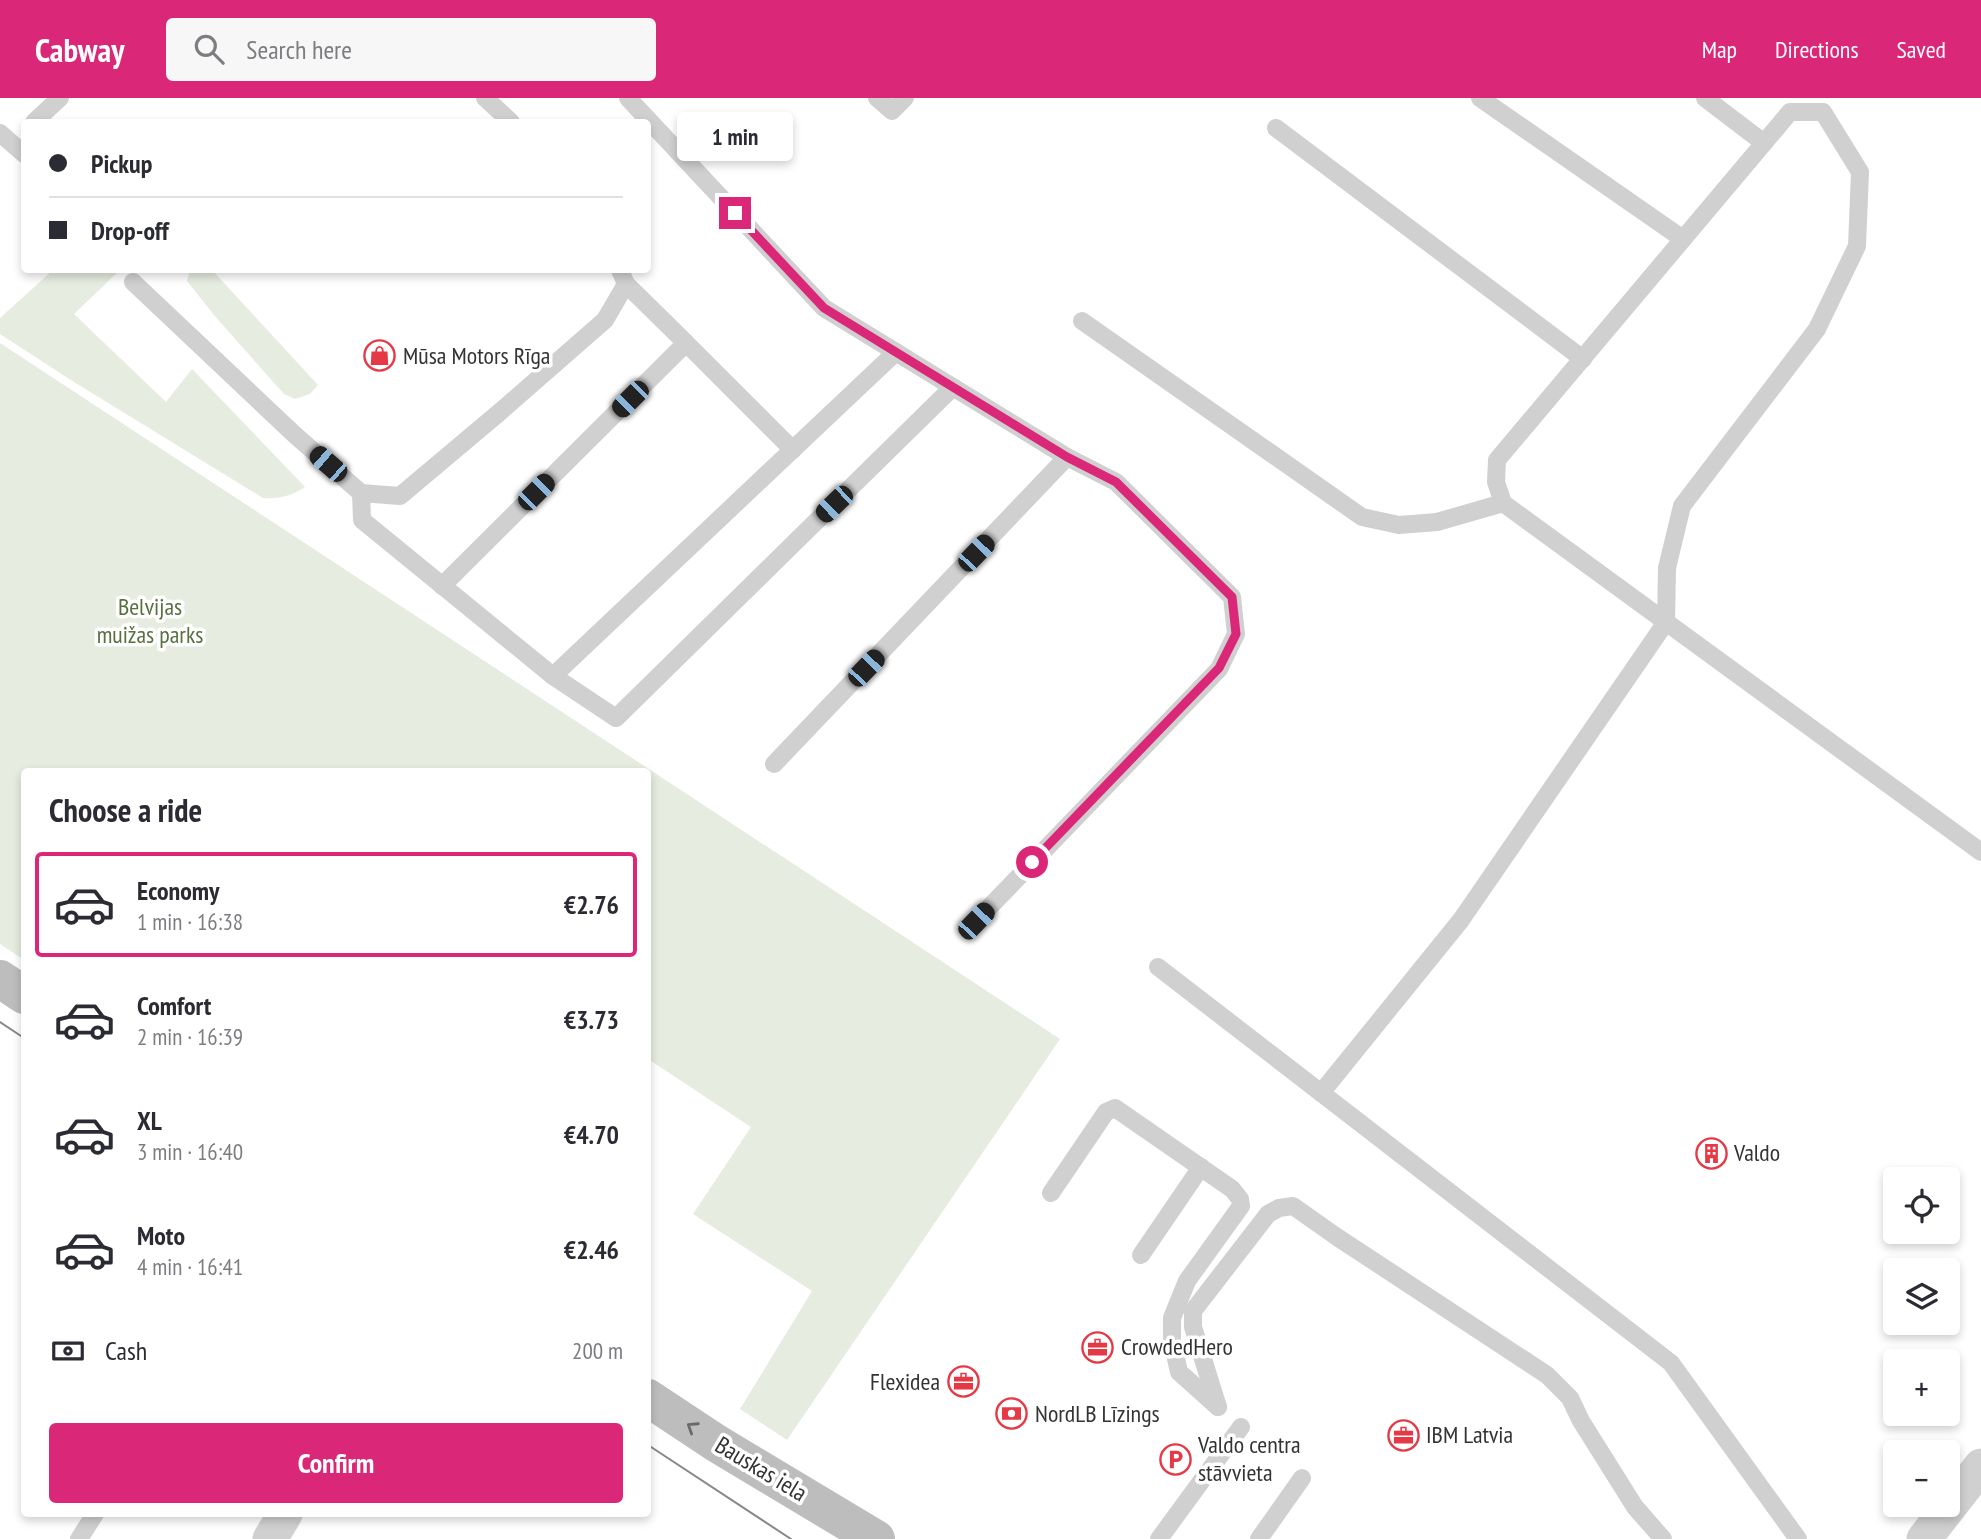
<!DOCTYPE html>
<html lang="en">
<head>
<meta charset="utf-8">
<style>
  :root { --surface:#fff; --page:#f7f7f7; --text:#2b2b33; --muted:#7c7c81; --line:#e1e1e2; --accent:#db2777 }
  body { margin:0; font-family:"PT Sans Narrow",sans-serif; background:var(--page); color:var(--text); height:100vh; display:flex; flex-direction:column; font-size:26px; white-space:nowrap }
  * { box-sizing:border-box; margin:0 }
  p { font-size:23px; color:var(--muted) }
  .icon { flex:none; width:38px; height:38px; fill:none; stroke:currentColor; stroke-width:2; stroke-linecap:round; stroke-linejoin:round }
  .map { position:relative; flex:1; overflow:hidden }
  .drawer { position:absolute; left:21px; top:670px; width:630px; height:749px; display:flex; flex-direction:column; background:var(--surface); border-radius:7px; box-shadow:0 4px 10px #0003 }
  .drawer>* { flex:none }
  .hud { position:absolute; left:21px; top:21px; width:630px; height:154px; border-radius:7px; box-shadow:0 4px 10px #0003; display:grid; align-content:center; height:154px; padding:0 28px; background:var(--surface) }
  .fabs { position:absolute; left:1883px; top:1069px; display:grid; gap:14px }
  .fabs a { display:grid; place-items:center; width:77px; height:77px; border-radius:7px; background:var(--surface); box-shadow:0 4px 10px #0003; font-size:35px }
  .end { position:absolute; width:32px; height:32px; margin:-16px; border:9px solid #db2777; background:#fff; box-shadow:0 0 0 4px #fff }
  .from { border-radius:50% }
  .bubble { position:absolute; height:49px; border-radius:7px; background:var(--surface); box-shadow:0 4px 10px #0003; font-size:23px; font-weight:700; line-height:49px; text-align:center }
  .car { position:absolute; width:21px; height:42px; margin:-21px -10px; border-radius:9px; box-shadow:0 0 5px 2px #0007; background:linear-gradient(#222 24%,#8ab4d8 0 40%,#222 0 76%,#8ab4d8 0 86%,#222 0) }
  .hud b { display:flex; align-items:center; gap:24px; height:66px; font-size:26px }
  .hud b+b { border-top:2px solid var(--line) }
  .hud i { width:18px; height:18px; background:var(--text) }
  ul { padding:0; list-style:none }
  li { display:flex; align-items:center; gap:21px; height:105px; margin:0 14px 10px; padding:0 14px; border:4px solid transparent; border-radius:7px }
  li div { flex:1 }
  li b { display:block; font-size:26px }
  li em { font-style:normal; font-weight:700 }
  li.active { border-color:var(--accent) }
  li>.icon { width:63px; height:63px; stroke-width:1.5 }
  h2 { padding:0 28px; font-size:32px; line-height:84px }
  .pay { display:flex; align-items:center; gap:18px; height:77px; padding:0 28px; font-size:26px }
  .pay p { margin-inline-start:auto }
  .action { display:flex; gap:14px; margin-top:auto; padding:14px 28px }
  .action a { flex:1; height:80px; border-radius:7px; background:var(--accent); color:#fff; font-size:28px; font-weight:700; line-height:80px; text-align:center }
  header { display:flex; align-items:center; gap:42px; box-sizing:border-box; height:98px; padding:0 35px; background:var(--accent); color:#fff }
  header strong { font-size:33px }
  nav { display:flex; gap:38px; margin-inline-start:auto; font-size:24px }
  .search { width:490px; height:63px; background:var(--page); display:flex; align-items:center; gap:18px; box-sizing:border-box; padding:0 24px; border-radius:7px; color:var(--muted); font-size:26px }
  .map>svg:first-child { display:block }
</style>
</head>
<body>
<header>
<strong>Cabway</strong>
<div class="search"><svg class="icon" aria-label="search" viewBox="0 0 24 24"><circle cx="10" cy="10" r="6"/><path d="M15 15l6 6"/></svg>Search here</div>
<nav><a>Map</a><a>Directions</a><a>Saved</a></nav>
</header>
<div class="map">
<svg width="1981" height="1441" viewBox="0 0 1981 1441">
  <rect width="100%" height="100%" fill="#fff"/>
  <g fill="#e6ecdf">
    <path d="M53,172H120L74,216L166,304L192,271L305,389C291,398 280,401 263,400L74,284L0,236V220Z"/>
    <polygon points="190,172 212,172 318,287 310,296 295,301 284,296 214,217 187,183"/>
    <polygon points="0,245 1060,941 787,1342 740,1311 812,1193 693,1116 751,1029 648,961 648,674 24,674 24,862 0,846"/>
  </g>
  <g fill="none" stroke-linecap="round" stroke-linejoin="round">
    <g stroke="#d0d0d0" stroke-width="18">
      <polyline points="485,0 511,24"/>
      <polyline points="628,0 824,210 1067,359 1116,384 1232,499 1236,536 1219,571 976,823"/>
      <polyline points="877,0 892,13 905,0"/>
      <polyline points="1480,0 1683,141"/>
      <polyline points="1705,0 1764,45"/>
      <polyline points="34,24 60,0"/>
      <polyline points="1276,30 1583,261"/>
      <polyline points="0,35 24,56"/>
      <polyline points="133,184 295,337 361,395 400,398 501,313 605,222 626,186 620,172"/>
      <polyline points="1082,223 1362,419 1399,427 1437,424 1503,405"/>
      <polyline points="686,245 793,352"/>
      <polyline points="361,395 362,422 553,578 616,620 953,289"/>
      <polyline points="442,488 686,245 626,186"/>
      <polyline points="553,578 896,254"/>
      <polyline points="774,666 1067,359"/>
      <polyline points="1158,869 1671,1265 1798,1441"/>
      <polyline points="1321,995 1461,822 1666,524 1667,470 1682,408 1817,231 1857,148 1860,74 1823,14 1790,14 1497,362 1496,384 1503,405 1981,754"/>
      <polyline points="1051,1095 1106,1014 1115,1010 1232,1091 1240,1101 1241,1108 1187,1183 1172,1220 1172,1243 1179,1274 1218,1309"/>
      <polyline points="1141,1157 1201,1069"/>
      <polyline points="1218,1309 1193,1229 1193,1213 1268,1116 1279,1110 1293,1108 1337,1139 1547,1277 1570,1300 1581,1323 1635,1409 1663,1441"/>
      <polyline points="79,1441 95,1416"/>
      <polyline points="1159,1441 1241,1329"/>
      <polyline points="1259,1441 1302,1380"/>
    </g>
    <g stroke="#d0d0d0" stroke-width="35">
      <polyline points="270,1441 285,1416"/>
      <polyline points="1924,1441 1981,1368"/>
    </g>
    <g stroke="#bdbdbd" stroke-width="38">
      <polyline points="0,881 24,897"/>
      <polyline points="648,1300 716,1345 876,1441"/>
    </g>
    <g stroke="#888" stroke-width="2">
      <polyline points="0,924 24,940"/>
      <polyline points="648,1347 791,1441"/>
    </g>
  </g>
  <defs><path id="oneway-chevron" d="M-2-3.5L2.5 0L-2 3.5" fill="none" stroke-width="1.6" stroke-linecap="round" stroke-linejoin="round" transform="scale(1.75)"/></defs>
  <use stroke="#6a6a6a" href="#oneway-chevron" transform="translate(692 1329) rotate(-147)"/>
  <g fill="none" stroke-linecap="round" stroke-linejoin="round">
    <polyline stroke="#db2777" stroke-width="9" points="735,115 824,210 1067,359 1116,384 1232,499 1236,536 1219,570 1032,764"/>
  </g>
  <defs>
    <symbol id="shop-ring" viewBox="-11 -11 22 22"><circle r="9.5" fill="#fff" stroke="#e63946" stroke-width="1.5"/><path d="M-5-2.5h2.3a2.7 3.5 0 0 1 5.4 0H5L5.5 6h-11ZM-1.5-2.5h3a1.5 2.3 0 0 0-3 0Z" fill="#e63946"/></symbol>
    <symbol id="building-ring" viewBox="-11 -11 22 22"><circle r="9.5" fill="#fff" stroke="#e63946" stroke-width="1.5"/><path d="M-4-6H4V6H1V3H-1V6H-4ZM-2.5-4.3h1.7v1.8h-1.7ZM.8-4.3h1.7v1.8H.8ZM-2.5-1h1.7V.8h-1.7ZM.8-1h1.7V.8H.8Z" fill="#e63946"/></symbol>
    <symbol id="office-ring" viewBox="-11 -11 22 22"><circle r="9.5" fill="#fff" stroke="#e63946" stroke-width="1.5"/><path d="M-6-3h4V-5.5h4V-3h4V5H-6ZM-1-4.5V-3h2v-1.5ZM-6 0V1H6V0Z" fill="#e63946"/></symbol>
    <symbol id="bank-ring" viewBox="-11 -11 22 22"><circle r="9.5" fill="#fff" stroke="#e63946" stroke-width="1.5"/><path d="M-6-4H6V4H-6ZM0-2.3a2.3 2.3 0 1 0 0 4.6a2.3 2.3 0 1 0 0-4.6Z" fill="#e63946"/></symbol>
    <symbol id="parking-ring" viewBox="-11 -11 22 22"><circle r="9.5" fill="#fff" stroke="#e63946" stroke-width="1.5"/><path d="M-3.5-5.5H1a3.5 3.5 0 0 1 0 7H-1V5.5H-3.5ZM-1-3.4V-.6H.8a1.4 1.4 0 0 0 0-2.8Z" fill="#e63946"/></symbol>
  </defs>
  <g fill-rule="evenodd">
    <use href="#shop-ring" x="362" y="240" width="35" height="35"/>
    <use href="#building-ring" x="1694" y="1038" width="35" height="35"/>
    <use href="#office-ring" x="1080" y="1232" width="35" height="35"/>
    <use href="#office-ring" x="946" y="1266" width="35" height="35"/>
    <use href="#bank-ring" x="994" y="1298" width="35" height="35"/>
    <use href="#office-ring" x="1386" y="1320" width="35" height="35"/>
    <use href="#parking-ring" x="1158" y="1344" width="35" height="35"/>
  </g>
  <g text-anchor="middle" stroke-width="7" stroke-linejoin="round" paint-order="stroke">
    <g font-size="24" fill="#333" stroke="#fff" text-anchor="start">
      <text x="403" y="266">Mūsa Motors Rīga</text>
      <text x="1734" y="1063">Valdo</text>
      <text x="1121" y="1257">CrowdedHero</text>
      <text x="940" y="1292" text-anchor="end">Flexidea</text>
      <text x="1035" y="1324">NordLB Līzings</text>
      <text x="1426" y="1345">IBM Latvia</text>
      <text x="1198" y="1355">Valdo centra<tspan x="1198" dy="28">stāvvieta</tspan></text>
    </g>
    <g font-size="24" fill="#56703f" stroke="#fff">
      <text x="150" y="517">Belvijas<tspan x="150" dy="28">muižas parks</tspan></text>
    </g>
    <g font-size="24" fill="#333" stroke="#fff">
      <text transform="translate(761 1371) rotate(31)" y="8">Bauskas iela</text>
    </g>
  </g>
</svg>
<div class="fabs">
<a><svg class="icon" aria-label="locate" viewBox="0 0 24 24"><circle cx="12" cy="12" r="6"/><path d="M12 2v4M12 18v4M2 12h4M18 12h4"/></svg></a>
<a><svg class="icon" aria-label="layers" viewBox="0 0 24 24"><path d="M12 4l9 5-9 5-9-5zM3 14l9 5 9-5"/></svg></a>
<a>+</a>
<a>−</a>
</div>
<i class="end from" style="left:1032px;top:764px"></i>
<i class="end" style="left:735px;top:115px"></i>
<div class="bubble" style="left:677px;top:14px;width:116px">1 min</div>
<i class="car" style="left:630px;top:301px;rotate:225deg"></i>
<i class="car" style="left:328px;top:366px;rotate:311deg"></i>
<i class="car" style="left:536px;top:394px;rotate:45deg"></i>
<i class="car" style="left:834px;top:406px;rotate:226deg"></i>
<i class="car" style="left:976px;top:455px;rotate:44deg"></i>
<i class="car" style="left:866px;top:570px;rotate:44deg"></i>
<i class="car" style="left:976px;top:823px;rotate:44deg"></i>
<div class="hud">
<b><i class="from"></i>Pickup</b>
<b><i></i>Drop-off</b>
</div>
<section class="drawer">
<h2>Choose a ride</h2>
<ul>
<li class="active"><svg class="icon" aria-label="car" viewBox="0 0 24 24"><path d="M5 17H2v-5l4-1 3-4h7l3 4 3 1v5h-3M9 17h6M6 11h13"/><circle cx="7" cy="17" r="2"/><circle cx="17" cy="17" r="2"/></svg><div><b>Economy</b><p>1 min · 16:38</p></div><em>€2.76</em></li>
<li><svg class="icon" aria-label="car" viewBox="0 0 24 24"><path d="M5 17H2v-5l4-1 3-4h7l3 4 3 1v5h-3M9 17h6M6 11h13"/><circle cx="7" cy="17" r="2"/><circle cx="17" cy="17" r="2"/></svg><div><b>Comfort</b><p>2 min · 16:39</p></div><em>€3.73</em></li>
<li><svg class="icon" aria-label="car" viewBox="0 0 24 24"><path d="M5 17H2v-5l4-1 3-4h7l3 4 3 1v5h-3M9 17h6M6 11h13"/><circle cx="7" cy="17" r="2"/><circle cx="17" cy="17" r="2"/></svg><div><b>XL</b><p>3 min · 16:40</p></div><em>€4.70</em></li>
<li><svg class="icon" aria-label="car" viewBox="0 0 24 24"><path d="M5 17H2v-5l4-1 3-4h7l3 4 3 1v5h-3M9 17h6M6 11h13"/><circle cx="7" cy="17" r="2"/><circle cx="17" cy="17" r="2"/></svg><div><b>Moto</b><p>4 min · 16:41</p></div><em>€2.46</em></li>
</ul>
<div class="pay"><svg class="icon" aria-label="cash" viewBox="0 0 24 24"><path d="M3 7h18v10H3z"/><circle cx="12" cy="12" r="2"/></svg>Cash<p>200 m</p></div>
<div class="action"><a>Confirm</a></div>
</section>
</div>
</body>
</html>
